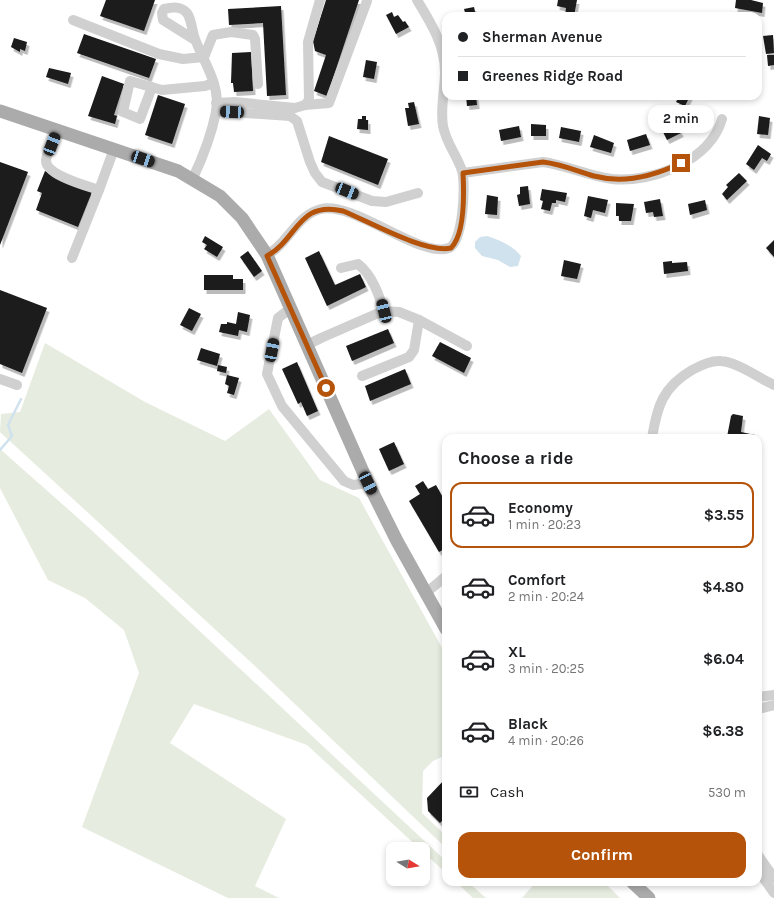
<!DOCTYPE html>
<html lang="en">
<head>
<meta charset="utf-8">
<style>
  :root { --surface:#fff; --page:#f2f2f2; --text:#202124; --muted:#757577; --line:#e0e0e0; --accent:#b45309 }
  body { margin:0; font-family:Karla,sans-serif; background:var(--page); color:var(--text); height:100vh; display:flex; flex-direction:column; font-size:15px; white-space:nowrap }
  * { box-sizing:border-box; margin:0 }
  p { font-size:13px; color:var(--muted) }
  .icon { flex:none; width:22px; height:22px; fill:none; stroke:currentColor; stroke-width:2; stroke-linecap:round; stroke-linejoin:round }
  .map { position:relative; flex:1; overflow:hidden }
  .drawer { position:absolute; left:442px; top:434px; width:320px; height:452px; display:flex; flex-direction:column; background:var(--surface); border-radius:12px; box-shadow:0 2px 6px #0003 }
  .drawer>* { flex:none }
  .hud { position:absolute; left:442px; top:12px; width:320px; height:88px; border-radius:12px; box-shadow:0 2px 6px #0003; display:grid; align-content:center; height:88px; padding:0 16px; background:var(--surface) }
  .needle { width:26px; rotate:101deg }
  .buttons { position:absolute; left:386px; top:842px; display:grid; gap:8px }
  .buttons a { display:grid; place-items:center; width:44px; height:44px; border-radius:8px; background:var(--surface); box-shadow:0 2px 6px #0003; font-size:20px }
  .end { position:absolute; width:18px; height:18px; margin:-9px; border:5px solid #b45309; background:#fff; box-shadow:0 0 0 2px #fff }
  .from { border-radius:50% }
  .bubble { position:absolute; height:28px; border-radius:12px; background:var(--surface); box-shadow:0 2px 6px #0003; font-size:13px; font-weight:700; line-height:28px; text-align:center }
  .car { position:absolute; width:12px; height:24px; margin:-12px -6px; border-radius:5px; box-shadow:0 0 3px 1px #0007; background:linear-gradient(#222 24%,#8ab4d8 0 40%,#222 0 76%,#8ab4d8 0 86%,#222 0) }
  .hud b { display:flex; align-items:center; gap:14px; height:38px; font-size:15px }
  .hud b+b { border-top:1px solid var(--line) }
  .hud i { width:10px; height:10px; background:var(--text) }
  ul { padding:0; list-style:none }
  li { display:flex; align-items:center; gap:12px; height:66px; margin:0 8px 6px; padding:0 8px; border:2px solid transparent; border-radius:12px }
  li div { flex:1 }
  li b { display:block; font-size:15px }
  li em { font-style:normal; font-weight:700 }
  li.current { border-color:var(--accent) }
  li>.icon { width:36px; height:36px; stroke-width:1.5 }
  h2 { padding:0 16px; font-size:18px; line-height:48px }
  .pay { display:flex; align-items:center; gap:10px; height:44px; padding:0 16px; font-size:15px }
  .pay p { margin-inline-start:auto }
  .primary-button { display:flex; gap:8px; margin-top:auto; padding:8px 16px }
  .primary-button a { flex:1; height:46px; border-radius:12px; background:var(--accent); color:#fff; font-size:16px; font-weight:700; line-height:46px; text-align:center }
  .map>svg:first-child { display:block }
</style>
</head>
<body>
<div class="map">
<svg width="774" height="898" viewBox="0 0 774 898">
  <defs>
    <filter id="shadow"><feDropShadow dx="2.5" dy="4" stdDeviation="0" flood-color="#0004"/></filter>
  </defs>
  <rect width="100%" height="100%" fill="#fff"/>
  <g fill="#e6ecdf">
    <polygon points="45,343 145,402 225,441 269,409 320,480 359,498 446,655 446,755 433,761 423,771 422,813 446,836 446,848 255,666 0,432 1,414 20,412"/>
    <polygon points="0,449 87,526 446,861 446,873 423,852 423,849 420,849 307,745 194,704 170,743 286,819 255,886 279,898 228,898 82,827 139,673 124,630 85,598 48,580 0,488"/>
    <polygon points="456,882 468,882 486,898 473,898"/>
    <polygon points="536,882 604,882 620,898 522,898"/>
  </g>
  <path fill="#cfe2ee" d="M487,236C499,240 512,245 521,256L518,266L510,267L498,260L482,256L475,248V242L480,237Z"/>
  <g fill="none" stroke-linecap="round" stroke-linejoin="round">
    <polyline stroke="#cfe2ee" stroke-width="2.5" points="0,450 12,436 8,425 21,399"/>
  </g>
  <g fill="#1a1a1a" filter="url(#shadow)">
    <polygon points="106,0 155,0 144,31 100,16"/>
    <polygon points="326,0 359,0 327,96 314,91 326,55 315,51 313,41"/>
    <polygon points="558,0 577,0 574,16 565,16 566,8 557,6"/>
    <polygon points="736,0 751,0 763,3 762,13 735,8"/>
    <polygon points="281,6 286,95 267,96 263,23 229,25 228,9"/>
    <polygon points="474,7 476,16 466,16 464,9"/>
    <polygon points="392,12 394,17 398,15 403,22 405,21 409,27 396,34 386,15"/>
    <polygon points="84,34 156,59 149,78 77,53"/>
    <polygon points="773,35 774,53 766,54 763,36"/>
    <polygon points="14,38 27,42 25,51 20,49 20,52 11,47"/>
    <polygon points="251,52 253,91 234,92 233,83 231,83 232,53"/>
    <polygon points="767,55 774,55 774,65 768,66"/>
    <polygon points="366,60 377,62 374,79 363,77"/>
    <polygon points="49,68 71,73 68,84 46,77"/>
    <polygon points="102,76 124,84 114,115 117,116 115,124 88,116"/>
    <polygon points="158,95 185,104 172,144 145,135"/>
    <polygon points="466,96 476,96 477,105 467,106"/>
    <polygon points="679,96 690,96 685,106 676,102"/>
    <polygon points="414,102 419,124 408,126 405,108 409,108 408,103"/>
    <polygon points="362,116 366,116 366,120 368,120 368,130 357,129 358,119 362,119"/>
    <polygon points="759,116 770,118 768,135 757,134"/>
    <polygon points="676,123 681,133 667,140 662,130"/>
    <polygon points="531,124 546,125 546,136 531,136"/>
    <polygon points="519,126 521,137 501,141 499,130"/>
    <polygon points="561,127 581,131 579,142 559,138"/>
    <polygon points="646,134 650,145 630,151 627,140"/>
    <polygon points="594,135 614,143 611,153 590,147"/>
    <polygon points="329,136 388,159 378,185 321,162"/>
    <polygon points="758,145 771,154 767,161 762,158 754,170 746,164"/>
    <polygon points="0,162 28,172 0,245"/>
    <polygon points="45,171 92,192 78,227 36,210 42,193 37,191"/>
    <polygon points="739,173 747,181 727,200 722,194 728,187 726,185"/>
    <polygon points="528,186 530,204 519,206 517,195 520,194 520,187"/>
    <polygon points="542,189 567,193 565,202 556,200 556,203 552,203 550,211 541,209 543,201 540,200"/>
    <polygon points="487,195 498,197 497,215 485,214"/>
    <polygon points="588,196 608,200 605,213 593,210 591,218 584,216"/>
    <polygon points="660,199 663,216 654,217 653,212 646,213 644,202"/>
    <polygon points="705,200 707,210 690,215 688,204"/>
    <polygon points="616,203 634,204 631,221 619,221 619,216 616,216"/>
    <polygon points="205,236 223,247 217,257 204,249 207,245 202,242"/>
    <polygon points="774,240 774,257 766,248"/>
    <polygon points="248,251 262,271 254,277 240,257"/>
    <polygon points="319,251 335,285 360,274 366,287 327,306 305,258"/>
    <polygon points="564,260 581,264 577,279 561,276"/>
    <polygon points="672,261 672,263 687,262 688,271 664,274 663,262"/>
    <polygon points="204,275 233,275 233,279 243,279 243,290 204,290"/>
    <polygon points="0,290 47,308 22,373 0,364"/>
    <polygon points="189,308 201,314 192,331 180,325"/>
    <polygon points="238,312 250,315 247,332 239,330 238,336 219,332 221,324 227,324 227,322 236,324"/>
    <polygon points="388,329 394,343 352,361 346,346"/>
    <polygon points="440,342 471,358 464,373 432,356"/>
    <polygon points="201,348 220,354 217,366 197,360"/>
    <polygon points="297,362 318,411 307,416 301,402 298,404 282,369"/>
    <polygon points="218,365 227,367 226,373 217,371"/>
    <polygon points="405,369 411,384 370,401 365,386"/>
    <polygon points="227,375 239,378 234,395 227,393 229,386 225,384"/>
    <polygon points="733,414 743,416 741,432 755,435 754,438 727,437 731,416"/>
    <polygon points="394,442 404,464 389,471 379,449"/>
    <polygon points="423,481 428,489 436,485 446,503 446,548 439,552 409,501 420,494 415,486"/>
    <polygon points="446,778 446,817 440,823 428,811 427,798"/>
  </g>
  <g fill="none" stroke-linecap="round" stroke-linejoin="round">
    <g stroke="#d0d0d0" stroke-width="10">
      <polyline points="73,20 159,54 183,59 204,57"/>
      <polyline points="204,57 213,35 231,32 253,35 255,39 258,84"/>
      <polyline points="152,87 140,119 123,112 130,81 162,90 205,86 213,83"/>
      <polyline points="216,103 235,102 295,108 305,105 309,100 308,42 320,0"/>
      <polyline points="305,105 329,103 367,1"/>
      <polyline points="216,111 290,116 297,121 310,162 315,173 322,182 372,201 386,202 418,193"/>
      <path d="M57,130C53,139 47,151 46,160C45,175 87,186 99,190L114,149"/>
      <path d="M463,173L543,162C566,165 588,176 612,179C652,183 710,161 722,119"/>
      <path d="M193,178C202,159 212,132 216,112C221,85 204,63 195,39C192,32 192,20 187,13C181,6 173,7 164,9L162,13L163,20L195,40"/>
      <path d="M267,255C288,244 296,215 321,209C354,201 421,259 449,248C463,243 466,184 462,171C457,155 446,143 443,126C440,108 445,90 445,72C445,45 431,23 417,0"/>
      <polyline points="72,258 99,190"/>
      <path d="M341,268L358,264C371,274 380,295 383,311"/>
      <polyline points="291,308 278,318 267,374 282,406 344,481 353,485 368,483"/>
      <polyline points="307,345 321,338 383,311 399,312 419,320 467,346"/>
      <polyline points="362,376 409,357 414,350 419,320"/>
      <polyline points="0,379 17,385"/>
      <path d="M652,438C657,406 663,387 692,370C701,365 711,360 721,361C737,362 759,378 774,385"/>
      <polyline points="426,593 446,576"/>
      <polyline points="758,697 774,695"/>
      <polyline points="758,709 774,705"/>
      <polyline points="758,855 774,878"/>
      <polyline points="758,870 774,893"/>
    </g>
    <g stroke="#ababab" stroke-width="13">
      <polyline points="0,111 178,171 220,196 242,218 267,255 368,483 397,541 446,629"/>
      <polyline points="632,882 649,898"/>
    </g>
  </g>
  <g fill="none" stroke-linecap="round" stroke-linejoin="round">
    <path stroke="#b45309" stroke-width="5" d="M326,388L267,256C298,239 298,200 343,211C368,221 426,254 451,248C465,234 464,192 463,173L543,162C561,164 577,171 594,176C624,184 654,176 681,163"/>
  </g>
</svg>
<div class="buttons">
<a><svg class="needle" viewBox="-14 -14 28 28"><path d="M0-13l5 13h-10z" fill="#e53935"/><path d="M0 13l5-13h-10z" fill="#757577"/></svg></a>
</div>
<i class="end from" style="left:326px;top:388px"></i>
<i class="end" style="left:681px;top:163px"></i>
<div class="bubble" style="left:648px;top:105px;width:66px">2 min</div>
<i class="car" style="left:232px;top:112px;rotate:273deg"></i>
<i class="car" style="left:52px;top:144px;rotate:21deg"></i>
<i class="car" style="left:143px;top:159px;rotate:109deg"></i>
<i class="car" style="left:347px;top:191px;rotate:112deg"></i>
<i class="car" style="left:384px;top:311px;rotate:346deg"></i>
<i class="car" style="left:272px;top:350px;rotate:11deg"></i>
<i class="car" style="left:368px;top:483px;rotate:154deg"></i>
<div class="hud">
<b><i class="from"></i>Sherman Avenue</b>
<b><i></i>Greenes Ridge Road</b>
</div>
<section class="drawer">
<h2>Choose a ride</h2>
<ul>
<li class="current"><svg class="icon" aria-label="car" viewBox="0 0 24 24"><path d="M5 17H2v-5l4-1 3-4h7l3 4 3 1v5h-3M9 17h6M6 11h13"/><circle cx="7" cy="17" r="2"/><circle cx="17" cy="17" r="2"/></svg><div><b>Economy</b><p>1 min · 20:23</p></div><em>$3.55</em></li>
<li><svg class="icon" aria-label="car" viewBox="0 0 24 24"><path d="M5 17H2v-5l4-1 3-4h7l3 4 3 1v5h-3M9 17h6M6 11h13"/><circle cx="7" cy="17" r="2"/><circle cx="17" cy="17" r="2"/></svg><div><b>Comfort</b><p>2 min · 20:24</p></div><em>$4.80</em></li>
<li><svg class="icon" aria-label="car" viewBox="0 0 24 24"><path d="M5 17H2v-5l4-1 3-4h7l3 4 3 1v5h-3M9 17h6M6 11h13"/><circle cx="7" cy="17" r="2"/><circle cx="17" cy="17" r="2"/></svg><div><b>XL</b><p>3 min · 20:25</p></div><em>$6.04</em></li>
<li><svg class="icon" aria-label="car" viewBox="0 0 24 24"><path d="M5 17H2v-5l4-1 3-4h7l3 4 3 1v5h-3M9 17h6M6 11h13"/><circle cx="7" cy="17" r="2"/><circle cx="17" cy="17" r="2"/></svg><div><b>Black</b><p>4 min · 20:26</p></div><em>$6.38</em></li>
</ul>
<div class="pay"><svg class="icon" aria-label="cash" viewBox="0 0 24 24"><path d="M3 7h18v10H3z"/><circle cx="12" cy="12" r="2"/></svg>Cash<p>530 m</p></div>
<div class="primary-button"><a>Confirm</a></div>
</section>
</div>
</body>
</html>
